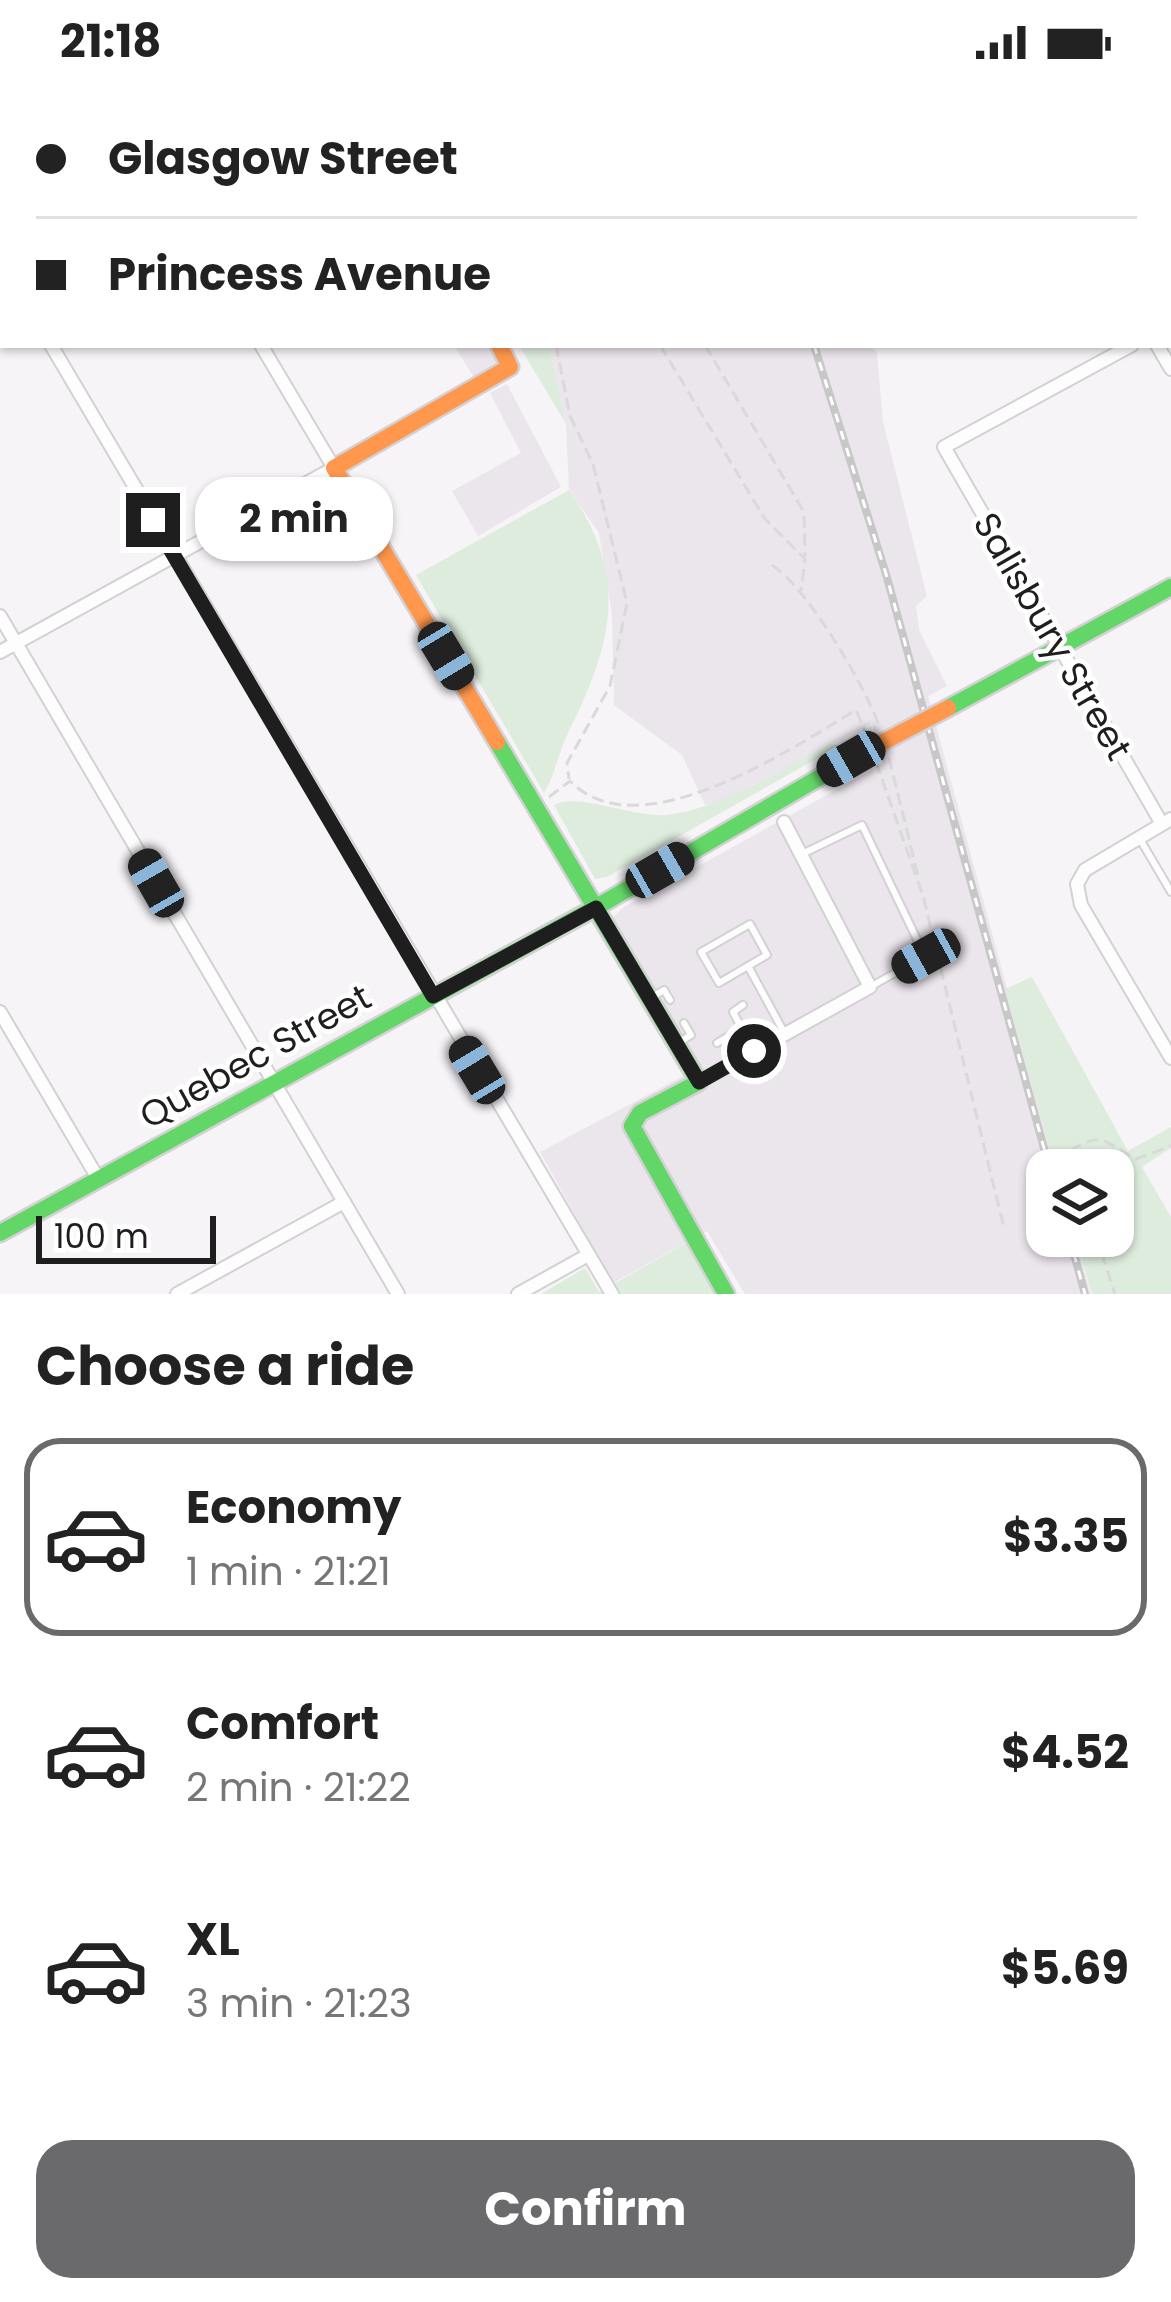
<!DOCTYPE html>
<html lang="en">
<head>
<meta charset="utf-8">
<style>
  :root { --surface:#fff; --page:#f2f2f2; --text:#222; --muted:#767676; --line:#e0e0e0; --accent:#6a696b }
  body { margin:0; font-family:Poppins,sans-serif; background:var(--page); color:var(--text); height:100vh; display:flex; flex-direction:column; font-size:45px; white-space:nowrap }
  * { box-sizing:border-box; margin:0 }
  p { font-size:39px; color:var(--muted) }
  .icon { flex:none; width:66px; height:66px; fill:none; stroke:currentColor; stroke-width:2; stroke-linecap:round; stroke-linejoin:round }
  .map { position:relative; height:1210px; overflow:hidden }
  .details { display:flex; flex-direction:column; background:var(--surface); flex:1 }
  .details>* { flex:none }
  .banner { position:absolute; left:0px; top:0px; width:1173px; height:264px; box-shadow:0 3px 9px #0004; display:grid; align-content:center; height:264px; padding:0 36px; background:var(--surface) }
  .fabs { position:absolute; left:1026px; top:1065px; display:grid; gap:24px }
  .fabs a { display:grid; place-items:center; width:108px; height:108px; border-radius:24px; background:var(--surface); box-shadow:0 3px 9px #0004; font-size:60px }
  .scale { position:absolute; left:36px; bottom:30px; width:180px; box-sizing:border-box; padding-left:12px; border:6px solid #1f1e1f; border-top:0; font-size:33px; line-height:42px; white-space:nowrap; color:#1f1e1f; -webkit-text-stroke:9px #fff; paint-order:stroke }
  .end { position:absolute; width:54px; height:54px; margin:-27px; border:15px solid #1f1e1f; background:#fff; box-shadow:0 0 0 6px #fff }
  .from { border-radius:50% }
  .bubble { position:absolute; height:84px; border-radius:36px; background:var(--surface); box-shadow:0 3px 9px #0004; font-size:39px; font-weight:700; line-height:84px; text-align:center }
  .car { position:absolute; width:36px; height:72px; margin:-36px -18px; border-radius:15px; box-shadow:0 0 9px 3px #0007; background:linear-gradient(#222 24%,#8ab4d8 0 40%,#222 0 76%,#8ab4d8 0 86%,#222 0) }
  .banner b { display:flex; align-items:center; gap:42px; height:114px; font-size:45px }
  .banner b+b { border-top:3px solid var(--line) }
  .banner i { width:30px; height:30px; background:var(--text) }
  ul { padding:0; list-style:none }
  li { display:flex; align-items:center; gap:36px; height:198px; margin:0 24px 18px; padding:0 12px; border:6px solid transparent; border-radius:36px }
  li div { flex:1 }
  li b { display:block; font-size:45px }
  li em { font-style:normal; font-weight:700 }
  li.current { border-color:var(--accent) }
  li>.icon { width:108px; height:108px; stroke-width:1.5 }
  h2 { padding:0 36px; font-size:54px; line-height:144px }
  .action { display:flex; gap:24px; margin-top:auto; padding:24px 36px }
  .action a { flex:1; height:138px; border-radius:36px; background:var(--accent); color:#fff; font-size:48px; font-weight:700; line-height:138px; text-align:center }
  .status { display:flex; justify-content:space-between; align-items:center; height:84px; padding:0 60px; background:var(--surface); direction:ltr }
  .status svg { height:33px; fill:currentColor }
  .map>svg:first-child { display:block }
</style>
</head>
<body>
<div class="status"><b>21:18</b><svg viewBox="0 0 49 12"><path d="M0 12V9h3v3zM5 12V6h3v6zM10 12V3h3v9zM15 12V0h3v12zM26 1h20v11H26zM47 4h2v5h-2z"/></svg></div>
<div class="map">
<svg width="1171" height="1210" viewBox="0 0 1171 1210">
  <rect width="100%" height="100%" fill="#f6f4f7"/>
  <g fill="#ebe5ec">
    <polygon points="460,0 705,0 707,3 461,3"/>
    <polygon points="454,261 490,261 501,279 476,297"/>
    <polygon points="549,261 871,261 877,269 883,338 927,512 916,522 919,546 947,602 928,612 1056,1086 1047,1086 1047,1152 1075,1152 1091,1210 745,1210 707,1147 613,1199 540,1068 685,991 601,844 624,823 883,680 872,639 728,715 705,721 682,671 614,621 612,530 599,449 569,406 566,340"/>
    <polygon points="507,300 561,403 478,452 452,407 521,369 490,309"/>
  </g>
  <g fill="#ddecdd">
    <polygon points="518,261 549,261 566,340 520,263"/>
    <path d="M569,406C630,493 613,558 568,649C558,669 556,689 544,709L416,491Z"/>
    <path d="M829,660L841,661L607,793L595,795L554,721C579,707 639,737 674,730C731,719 779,687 829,660Z"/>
    <polygon points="1032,893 1128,1067 1171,1043 1171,1064 1142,1083 1171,1133 1171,1210 1092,1210 1075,1152 1113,1152 1113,1086 1056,1086 1005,905"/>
    <polygon points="688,1158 720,1210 541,1210 585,1184 599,1208"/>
  </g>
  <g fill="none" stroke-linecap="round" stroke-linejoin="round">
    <defs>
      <g id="lane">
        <polyline points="734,0 736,3"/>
        <polyline points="774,0 776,3"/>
        <polyline points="811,0 813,3"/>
        <polyline points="1141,757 1171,808"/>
        <polyline points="802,770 862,741 925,872 870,903"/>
        <polyline points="748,882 719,899 701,868 750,840 767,871 748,882 785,950"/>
        <polyline points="652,913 664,906 670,916"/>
        <polyline points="743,921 733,928 754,967"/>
        <polyline points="680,958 691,951 684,939"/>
        <polyline points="717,959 742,944"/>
      </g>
      <g id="street">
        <polyline points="107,0 108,3"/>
        <polyline points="927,0 928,3"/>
        <polyline points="1062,0 1064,3"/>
        <polyline points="0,175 3,180"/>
        <polyline points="1170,240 1171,240"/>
        <polyline points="51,261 612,1210"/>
        <polyline points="1132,261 944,363 1162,740"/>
        <polyline points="1157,261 1171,285"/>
        <polyline points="0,532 398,1210"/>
        <polyline points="0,568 334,384 261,261"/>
        <polyline points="1171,735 1085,786 1077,800 1081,821 1171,974"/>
        <polyline points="0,928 99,1096"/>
        <polyline points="699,998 870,903 784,738"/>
        <polyline points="177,1210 344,1118"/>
        <polyline points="518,1210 588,1171"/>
      </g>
      <g id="fast">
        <polyline points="405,3 409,0"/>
        <polyline points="948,624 1171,503"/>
        <polyline points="497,658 699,998 640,1029 632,1042 726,1210"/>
        <polyline points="0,1149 595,824 851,675"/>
      </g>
      <polyline id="slow" points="497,658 334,384 510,283 499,261"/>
    </defs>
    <use href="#lane" stroke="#d3d1d3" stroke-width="10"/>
    <use href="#street" stroke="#d3d1d3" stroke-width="16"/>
    <use href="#fast" stroke="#d3d1d3" stroke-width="21"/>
    <use href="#slow" stroke="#d3d1d3" stroke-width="21"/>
    <g stroke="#dad9da" stroke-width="3" stroke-dasharray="12 6" stroke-linecap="butt">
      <polyline points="122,0 124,3"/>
      <polyline points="468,0 469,3"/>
      <polyline points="504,0 505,3"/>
      <polyline points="548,0 550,3"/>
      <polyline points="556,261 570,332 593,380 627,519 610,602 567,679 569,695"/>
      <polyline points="660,261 765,435 805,475 801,507"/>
      <polyline points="705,261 804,428 805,473"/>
      <path d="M772,481C809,506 863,599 879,641"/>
      <polyline points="889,674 918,792"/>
      <polyline points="876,678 923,812 1004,1144"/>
      <path d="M549,713L570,697C639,768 792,664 856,626L867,652"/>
      <path d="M1075,1086L1073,1065C1103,1046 1109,1061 1136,1075L1171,1062"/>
      <polyline points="1096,1152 1115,1210"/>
    </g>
    <use href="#lane" stroke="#fefdfe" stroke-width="6"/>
    <use href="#street" stroke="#fefdfe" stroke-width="12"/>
    <use href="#fast" stroke="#63d668" stroke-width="16"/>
    <use href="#slow" stroke="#ff974d" stroke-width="16"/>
    <defs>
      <g id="rail">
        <polyline points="695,0 697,3"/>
        <polyline points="814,261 886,490 1050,1086"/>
        <polyline points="1069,1152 1085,1210"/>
      </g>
    </defs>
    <use href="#rail" stroke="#c8c7c8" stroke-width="8"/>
    <use href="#rail" stroke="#fff" stroke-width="3" stroke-dasharray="9" stroke-linecap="butt"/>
    <defs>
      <polyline id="slow-bridge" points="851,675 948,624"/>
    </defs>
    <use href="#slow-bridge" stroke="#d3d1d3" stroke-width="21" stroke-linecap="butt"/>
    <use href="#slow-bridge" stroke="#ff974d" stroke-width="16"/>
  </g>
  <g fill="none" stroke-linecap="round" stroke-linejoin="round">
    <polyline stroke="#1f1e1f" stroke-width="15" points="153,436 433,912 596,824 699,998 754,967"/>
  </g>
  <g text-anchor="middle" stroke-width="9" stroke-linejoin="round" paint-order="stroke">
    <g font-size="36" fill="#1f1e1f" stroke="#fff">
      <text transform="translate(1053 552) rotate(60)" y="13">Salisbury Street</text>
      <text transform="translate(255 972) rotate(-29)" y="13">Quebec Street</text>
    </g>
  </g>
</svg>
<div class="fabs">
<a><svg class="icon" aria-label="layers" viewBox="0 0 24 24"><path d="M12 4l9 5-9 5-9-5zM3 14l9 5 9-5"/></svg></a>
</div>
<div class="scale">100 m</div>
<i class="end from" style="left:754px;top:967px"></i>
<i class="end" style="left:153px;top:436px"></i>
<div class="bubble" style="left:195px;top:393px;width:198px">2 min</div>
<i class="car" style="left:446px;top:572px;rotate:149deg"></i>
<i class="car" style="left:851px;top:675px;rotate:240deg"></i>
<i class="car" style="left:660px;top:786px;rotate:60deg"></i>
<i class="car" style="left:156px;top:799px;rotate:330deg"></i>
<i class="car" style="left:926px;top:872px;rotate:241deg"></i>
<i class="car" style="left:477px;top:986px;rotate:329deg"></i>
<div class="banner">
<b><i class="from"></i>Glasgow Street</b>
<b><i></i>Princess Avenue</b>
</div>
</div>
<section class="details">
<h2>Choose a ride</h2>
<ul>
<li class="current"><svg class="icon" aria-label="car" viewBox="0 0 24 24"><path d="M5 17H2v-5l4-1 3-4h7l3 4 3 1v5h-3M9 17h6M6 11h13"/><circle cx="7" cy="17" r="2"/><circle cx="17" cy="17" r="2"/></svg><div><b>Economy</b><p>1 min · 21:21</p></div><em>$3.35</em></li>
<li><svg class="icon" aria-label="car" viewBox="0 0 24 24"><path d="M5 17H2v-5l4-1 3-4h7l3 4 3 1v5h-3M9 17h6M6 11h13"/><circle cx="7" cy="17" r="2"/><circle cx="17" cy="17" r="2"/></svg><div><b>Comfort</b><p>2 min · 21:22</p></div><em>$4.52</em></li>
<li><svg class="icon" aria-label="car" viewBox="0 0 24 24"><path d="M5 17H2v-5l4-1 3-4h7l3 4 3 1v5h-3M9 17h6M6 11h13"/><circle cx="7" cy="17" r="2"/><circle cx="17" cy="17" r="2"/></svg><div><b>XL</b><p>3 min · 21:23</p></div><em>$5.69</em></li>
</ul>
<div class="action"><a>Confirm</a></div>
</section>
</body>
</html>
